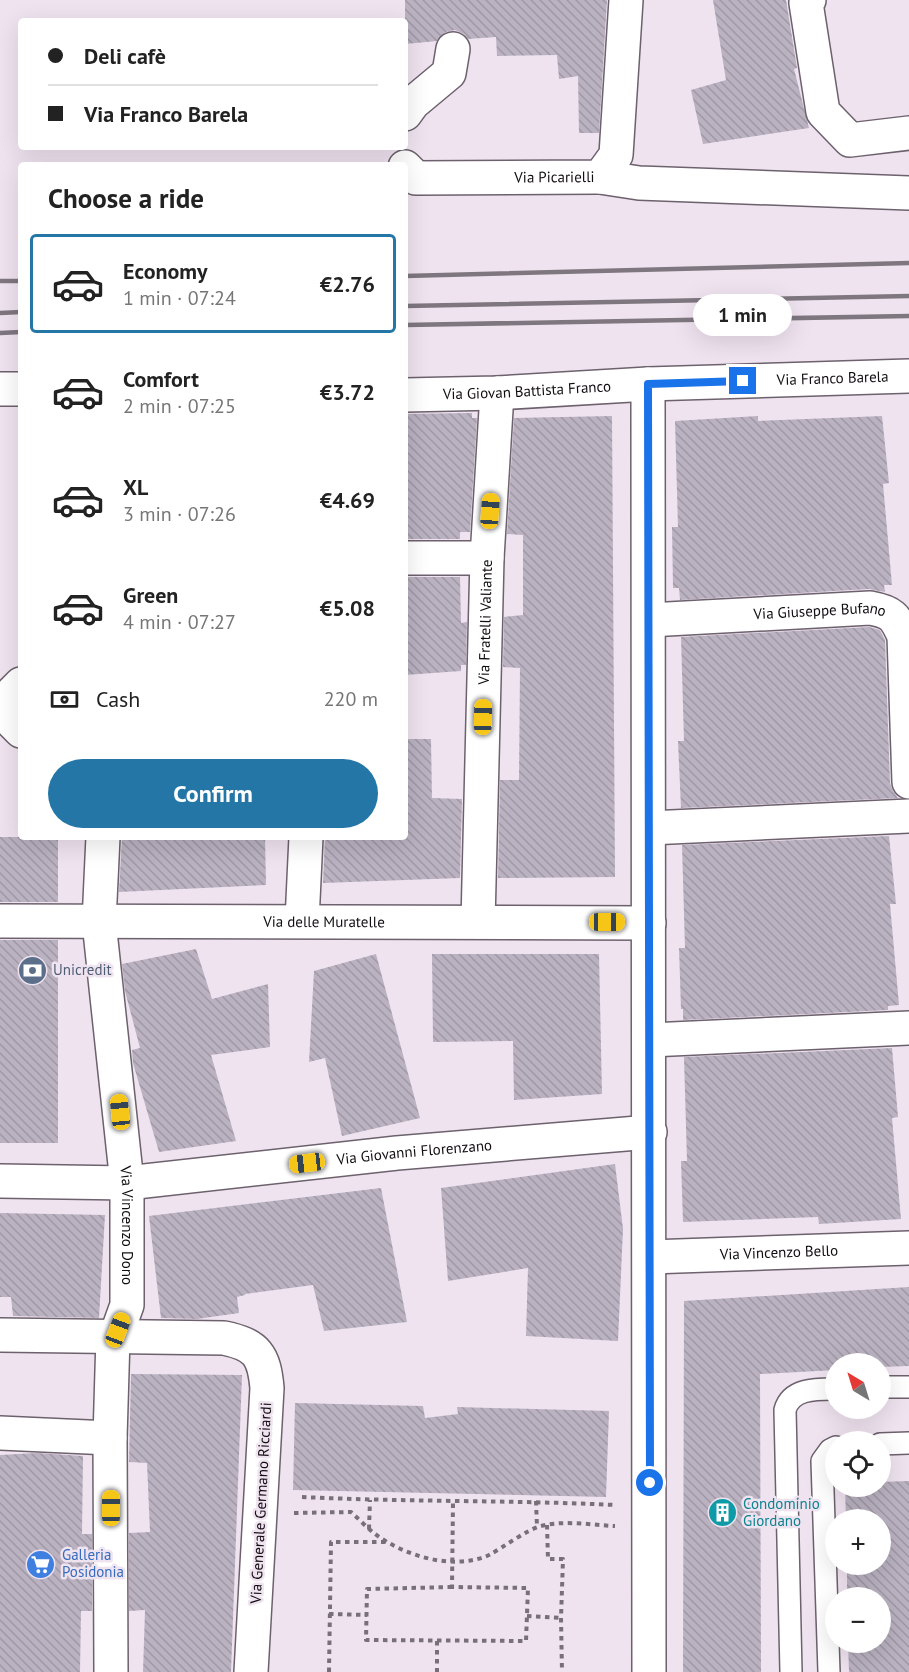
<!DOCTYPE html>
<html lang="en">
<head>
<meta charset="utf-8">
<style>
  :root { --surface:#fff; --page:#f6f6f6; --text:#222; --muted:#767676; --line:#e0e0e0; --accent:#2376a6 }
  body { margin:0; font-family:"PT Sans",sans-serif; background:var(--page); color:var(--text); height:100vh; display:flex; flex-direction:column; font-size:22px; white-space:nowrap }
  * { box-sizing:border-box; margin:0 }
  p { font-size:20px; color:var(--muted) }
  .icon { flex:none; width:33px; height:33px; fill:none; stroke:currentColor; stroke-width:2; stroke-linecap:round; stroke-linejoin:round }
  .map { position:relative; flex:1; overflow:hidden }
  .details { position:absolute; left:18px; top:162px; width:390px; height:678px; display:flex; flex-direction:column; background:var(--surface); border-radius:6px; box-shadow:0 6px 24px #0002 }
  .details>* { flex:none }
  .hud { position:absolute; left:18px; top:18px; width:390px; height:132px; border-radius:6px; box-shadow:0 6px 24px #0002; display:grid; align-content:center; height:132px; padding:0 30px; background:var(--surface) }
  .needle { width:39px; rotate:322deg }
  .fabs { position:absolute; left:825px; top:1353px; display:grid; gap:12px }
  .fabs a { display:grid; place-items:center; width:66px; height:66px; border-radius:50%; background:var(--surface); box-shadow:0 6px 24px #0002; font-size:30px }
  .end { position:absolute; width:27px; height:27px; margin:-14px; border:8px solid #1a73e8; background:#fff; box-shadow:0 0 0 3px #fff }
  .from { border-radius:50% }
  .bubble { position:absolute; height:42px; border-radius:21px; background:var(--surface); box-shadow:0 6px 24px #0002; font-size:20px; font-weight:600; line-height:42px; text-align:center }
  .car { position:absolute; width:18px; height:36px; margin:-18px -9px; border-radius:8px; box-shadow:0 0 4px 2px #0007; background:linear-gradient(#f5c518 24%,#345 0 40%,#f5c518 0 76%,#345 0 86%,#f5c518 0) }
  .hud b { display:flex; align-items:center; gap:21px; height:57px; font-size:22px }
  .hud b+b { border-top:2px solid var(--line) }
  .hud i { width:15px; height:15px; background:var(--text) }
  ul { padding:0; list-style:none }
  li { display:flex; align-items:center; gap:18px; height:99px; margin:0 12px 9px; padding:0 18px; border:3px solid transparent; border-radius:6px }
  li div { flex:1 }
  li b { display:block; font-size:22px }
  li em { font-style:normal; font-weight:600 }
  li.on { border-color:var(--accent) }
  li>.icon { width:54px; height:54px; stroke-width:1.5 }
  h2 { padding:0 30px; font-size:27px; line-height:72px }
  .pay { display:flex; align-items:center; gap:15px; height:66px; padding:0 30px; font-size:22px }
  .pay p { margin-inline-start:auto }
  .primary-button { display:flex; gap:12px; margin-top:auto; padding:12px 30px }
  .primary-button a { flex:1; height:69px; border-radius:36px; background:var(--accent); color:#fff; font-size:24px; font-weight:600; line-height:69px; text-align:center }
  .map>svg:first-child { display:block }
</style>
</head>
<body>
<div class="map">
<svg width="909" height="1672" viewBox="0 0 909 1672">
  <defs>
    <pattern id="building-back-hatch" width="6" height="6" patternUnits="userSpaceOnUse" patternTransform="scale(1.5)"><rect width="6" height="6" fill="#bab2c1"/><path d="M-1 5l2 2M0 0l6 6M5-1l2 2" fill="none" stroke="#9f98a5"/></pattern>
  </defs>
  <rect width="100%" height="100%" fill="#f0e3f0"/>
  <g fill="url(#building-back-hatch)">
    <polygon points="405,0 607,0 599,133 579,133 578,76 559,79 557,55 497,56 496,37 468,39 464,34 455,30 446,32 437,41 405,44"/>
    <polygon points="713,0 786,0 797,68 794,69 809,128 703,144 691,90 726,80"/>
    <polygon points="472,413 472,418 477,418 470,532 460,532 460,539 405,539 405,414"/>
    <polygon points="612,416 615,877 498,878 500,780 519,780 520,668 503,667 504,617 523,615 523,535 507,534 514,418"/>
    <polygon points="758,416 758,421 882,416 889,483 883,484 892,585 884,585 885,592 869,589 680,600 679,588 673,588 672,527 678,527 675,421"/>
    <polygon points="405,577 460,577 461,623 467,622 466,665 461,665 461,671 405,675"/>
    <polygon points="869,627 880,630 885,640 890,783 893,791 898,798 681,808 678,741 684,741 681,637"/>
    <polygon points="405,739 431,739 432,798 462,799 460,878 323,883 325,837 405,837"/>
    <polygon points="889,836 896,904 890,904 899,1005 888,1006 888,1010 683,1020 683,1009 681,1009 679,948 685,948 682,845"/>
    <rect x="0" y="837" width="58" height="65"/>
    <polygon points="122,837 265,837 266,885 119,892"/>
    <rect x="0" y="940" width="58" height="203"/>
    <polygon points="196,949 212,999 268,984 270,1047 211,1055 236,1141 159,1152 133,1063 132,1050 140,1048 125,991 122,964"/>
    <polygon points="376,954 420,1118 342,1136 325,1058 309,1062 314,971"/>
    <polygon points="432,954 599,954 602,1094 514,1100 513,1041 433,1042"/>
    <polygon points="892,1048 898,1117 892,1118 901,1219 819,1224 818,1217 683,1222 681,1161 687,1161 684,1057"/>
    <polygon points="615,1164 623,1229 618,1341 526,1336 528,1268 448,1281 441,1188"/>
    <polygon points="381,1188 407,1322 324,1331 313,1285 245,1294 245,1295 237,1297 239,1313 197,1319 161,1318 149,1216"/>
    <polygon points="0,1213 105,1215 99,1318 13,1316 11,1297 0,1297"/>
    <polygon points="909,1287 909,1366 880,1367 880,1364 836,1364 836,1370 760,1374 761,1672 683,1672 684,1301"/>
    <polygon points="131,1374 242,1375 231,1672 143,1672 145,1610 129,1611 129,1533 150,1532 147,1463 129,1462"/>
    <polygon points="295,1403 423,1406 425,1418 458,1414 457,1407 609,1411 606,1497 293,1490"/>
    <polygon points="37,1453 83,1456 82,1534 92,1534 92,1611 81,1611 80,1672 0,1672 0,1455"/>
    <polygon points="909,1481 909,1672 849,1672 848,1642 880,1642 880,1598 847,1598 847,1564 880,1564 880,1520 846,1520 845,1486 880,1486 880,1482"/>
  </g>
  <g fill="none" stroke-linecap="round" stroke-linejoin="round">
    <defs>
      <g id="lane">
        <polyline points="880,1387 909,1387"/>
        <polyline points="880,1444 909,1443"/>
        <path d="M791,1672L785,1410C791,1388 817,1389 836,1389"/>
        <polyline points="829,1672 822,1461 830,1450 836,1447"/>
      </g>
      <g id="street">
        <polyline points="809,0 806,3 823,112 850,140 909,133"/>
        <polyline points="405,114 413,103 449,73 453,49"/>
        <path id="s1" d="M405,167L416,178L600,177L616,155L626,0"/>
        <polyline points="600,177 639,183 909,193"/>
        <polyline points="648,384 649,1672"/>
        <polyline points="0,389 21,389"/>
        <path id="s2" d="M405,395L497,393L648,384L909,376"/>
        <polyline points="405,558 487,558"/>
        <path id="s3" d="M649,620L870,608C892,612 895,616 904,636L909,782"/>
        <polyline points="0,705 21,684"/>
        <polyline points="0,710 21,731"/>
        <polyline points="649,828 909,816"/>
        <path id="s4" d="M103,837L99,922L127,1183V1305L118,1330L113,1337L110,1438L111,1672"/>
        <path id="s5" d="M0,921L649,923"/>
        <polyline points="302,921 306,837"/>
        <path id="s6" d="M478,922L487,558L497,393"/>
        <polyline points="650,1040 909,1028"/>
        <path id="s7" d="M0,1181L127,1183L397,1153L650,1132"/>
        <path id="s8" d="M650,1257L909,1248"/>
        <path d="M0,1335L224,1338C257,1345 264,1355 267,1388L251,1672"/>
        <polyline points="0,1433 110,1438"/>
      </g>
    </defs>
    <use href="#lane" stroke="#6c616c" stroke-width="24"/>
    <use href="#street" stroke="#6c616c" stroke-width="36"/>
    <g stroke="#787078" stroke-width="4" stroke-dasharray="4.5 4.5" stroke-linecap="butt">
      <path d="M302,1497C406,1502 511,1500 616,1505"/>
      <polyline points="536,1501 537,1527"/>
      <path d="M294,1513L351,1512C359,1519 367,1528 375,1534C405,1556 453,1571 489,1555C504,1547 526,1530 541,1526C565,1520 591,1525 615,1526"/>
      <polyline points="547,1525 548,1559 563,1559 561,1618 562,1672"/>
      <polyline points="369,1529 370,1500"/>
      <polyline points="452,1587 367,1589 366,1640 526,1641 528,1588 452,1587 453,1502"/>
      <polyline points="329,1614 367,1615"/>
      <polyline points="527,1616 561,1618"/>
      <polyline points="437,1641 437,1672"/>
      <polyline points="329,1672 331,1542 389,1542"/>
    </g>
    <use href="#lane" stroke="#fff" stroke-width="21"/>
    <use href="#street" stroke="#fff" stroke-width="33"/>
    <g stroke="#7f777f" stroke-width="4.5">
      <polyline points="405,276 909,263"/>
      <polyline points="0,281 21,281"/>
      <polyline points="405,306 909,296"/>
      <polyline points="0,313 21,312"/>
      <polyline points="405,325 909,316"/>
      <polyline points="0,333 21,332"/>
    </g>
  </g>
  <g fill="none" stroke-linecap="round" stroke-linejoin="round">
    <polyline stroke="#1a73e8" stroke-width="8" points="650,1483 648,384 743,381"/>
  </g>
  <defs>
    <symbol id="bank-disc" viewBox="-11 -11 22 22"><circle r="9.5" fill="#5c6f8a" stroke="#f0e3f0"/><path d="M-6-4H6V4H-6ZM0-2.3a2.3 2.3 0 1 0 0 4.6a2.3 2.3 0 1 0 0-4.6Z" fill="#fff"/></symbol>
    <symbol id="building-disc" viewBox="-11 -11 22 22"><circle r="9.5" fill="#0f9aa8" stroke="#f0e3f0"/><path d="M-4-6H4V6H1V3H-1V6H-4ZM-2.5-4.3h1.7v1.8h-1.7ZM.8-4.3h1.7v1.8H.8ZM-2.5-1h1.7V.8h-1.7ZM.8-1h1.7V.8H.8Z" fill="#fff"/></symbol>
    <symbol id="supermarket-disc" viewBox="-11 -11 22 22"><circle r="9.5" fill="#3f7fe0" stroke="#f0e3f0"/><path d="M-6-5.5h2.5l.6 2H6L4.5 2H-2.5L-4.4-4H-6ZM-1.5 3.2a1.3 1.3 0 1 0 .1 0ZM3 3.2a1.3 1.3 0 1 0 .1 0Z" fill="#fff"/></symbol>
  </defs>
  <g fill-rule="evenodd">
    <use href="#bank-disc" x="16" y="954" width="33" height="33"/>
    <use href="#building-disc" x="706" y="1496" width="33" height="33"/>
    <use href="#supermarket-disc" x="24" y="1548" width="33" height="33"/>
  </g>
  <g text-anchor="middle" stroke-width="5" stroke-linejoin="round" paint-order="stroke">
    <g font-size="15" fill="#110d11" stroke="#f0e3f0">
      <text dy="5" stroke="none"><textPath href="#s1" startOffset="154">Via Picarielli</textPath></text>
      <text dy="5" stroke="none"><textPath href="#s2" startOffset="428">Via Franco Barela</textPath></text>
      <text dy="5" stroke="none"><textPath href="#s2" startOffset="122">Via Giovan Battista Franco</textPath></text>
      <text dy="5" stroke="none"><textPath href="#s3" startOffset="171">Via Giuseppe Bufano</textPath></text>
      <text dy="5" stroke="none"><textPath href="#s6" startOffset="300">Via Fratelli Valiante</textPath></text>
      <text dy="5" stroke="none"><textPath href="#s5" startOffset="324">Via delle Muratelle</textPath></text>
      <text dy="5" stroke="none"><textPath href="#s7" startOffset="416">Via Giovanni Florenzano</textPath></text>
      <text dy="5" stroke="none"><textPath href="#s4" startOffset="390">Via Vincenzo Dono</textPath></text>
      <text dy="5" stroke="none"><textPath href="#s8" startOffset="129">Via Vincenzo Bello</textPath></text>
      <text transform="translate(261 1503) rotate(-87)" y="5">Via Generale Germano Ricciardi</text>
    </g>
    <g font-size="15" fill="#4e5e75" stroke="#f0e3f0" text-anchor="start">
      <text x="53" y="975">Unicredit</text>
    </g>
    <g font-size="15" fill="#0d838f" stroke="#f0e3f0" text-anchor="start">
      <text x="743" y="1509">Condominio<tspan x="743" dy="17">Giordano</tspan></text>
    </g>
    <g font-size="15" fill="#366cbe" stroke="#f0e3f0" text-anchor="start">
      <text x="62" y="1560">Galleria<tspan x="62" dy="17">Posidonia</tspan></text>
    </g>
  </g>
</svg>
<div class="fabs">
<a><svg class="needle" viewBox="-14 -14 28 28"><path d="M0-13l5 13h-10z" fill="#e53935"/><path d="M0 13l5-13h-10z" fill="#767676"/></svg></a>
<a><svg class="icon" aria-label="locate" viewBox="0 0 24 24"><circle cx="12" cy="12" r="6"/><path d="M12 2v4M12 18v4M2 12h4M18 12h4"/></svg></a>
<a>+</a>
<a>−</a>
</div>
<i class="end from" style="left:650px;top:1483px"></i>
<i class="end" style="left:743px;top:381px"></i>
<div class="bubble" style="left:693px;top:294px;width:99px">1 min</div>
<i class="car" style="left:490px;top:511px;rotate:4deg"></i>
<i class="car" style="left:483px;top:717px;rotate:1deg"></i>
<i class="car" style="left:607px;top:922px;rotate:90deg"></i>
<i class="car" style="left:120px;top:1112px;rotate:354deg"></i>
<i class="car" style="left:307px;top:1163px;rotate:263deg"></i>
<i class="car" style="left:118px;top:1330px;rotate:21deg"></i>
<i class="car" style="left:111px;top:1508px;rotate:0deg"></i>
<div class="hud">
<b><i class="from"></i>Deli cafè</b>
<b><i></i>Via Franco Barela</b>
</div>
<section class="details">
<h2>Choose a ride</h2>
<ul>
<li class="on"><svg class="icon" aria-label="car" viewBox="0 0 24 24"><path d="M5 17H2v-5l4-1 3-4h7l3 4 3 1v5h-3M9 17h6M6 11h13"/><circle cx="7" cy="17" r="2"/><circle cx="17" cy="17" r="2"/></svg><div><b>Economy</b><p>1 min · 07:24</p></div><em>€2.76</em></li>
<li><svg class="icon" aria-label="car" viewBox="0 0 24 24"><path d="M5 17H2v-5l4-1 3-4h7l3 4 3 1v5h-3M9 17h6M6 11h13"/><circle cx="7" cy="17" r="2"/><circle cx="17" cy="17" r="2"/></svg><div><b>Comfort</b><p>2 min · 07:25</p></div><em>€3.72</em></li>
<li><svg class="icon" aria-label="car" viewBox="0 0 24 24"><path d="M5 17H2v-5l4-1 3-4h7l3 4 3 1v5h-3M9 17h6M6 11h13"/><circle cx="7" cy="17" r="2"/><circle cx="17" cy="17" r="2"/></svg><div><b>XL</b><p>3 min · 07:26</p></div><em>€4.69</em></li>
<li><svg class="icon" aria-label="car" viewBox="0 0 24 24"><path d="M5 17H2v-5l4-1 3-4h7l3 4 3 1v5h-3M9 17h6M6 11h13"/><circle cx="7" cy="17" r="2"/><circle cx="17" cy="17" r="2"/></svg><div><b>Green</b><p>4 min · 07:27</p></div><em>€5.08</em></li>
</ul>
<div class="pay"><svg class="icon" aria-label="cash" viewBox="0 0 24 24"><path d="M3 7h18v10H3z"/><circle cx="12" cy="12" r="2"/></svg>Cash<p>220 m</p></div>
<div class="primary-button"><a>Confirm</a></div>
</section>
</div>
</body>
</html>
